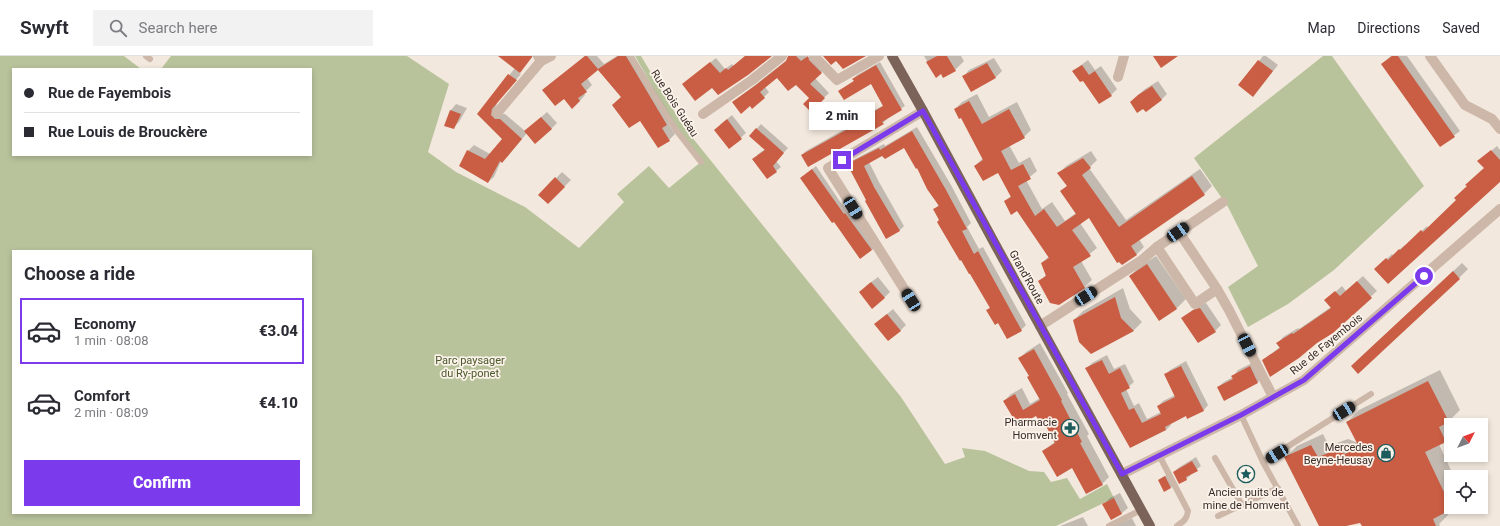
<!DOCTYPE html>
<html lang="en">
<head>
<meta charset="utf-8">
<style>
  :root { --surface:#fff; --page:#f2f2f3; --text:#2b2b33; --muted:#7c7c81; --line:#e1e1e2; --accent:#7c3aed }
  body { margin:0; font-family:Roboto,sans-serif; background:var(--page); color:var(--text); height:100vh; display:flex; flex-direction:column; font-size:15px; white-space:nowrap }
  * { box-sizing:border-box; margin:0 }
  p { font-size:13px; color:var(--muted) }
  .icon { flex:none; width:22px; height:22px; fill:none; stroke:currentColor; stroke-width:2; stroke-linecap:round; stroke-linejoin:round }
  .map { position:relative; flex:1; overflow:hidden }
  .drawer { position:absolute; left:12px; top:194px; width:300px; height:264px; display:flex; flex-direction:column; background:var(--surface); border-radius:0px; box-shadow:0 2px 6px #0003 }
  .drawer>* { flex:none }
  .top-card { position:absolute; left:12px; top:12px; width:300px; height:88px; border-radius:0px; box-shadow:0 2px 6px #0003; display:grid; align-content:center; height:88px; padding:0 12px; background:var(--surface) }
  .needle { width:26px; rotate:48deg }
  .fabs { position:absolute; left:1444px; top:362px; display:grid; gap:8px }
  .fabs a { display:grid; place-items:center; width:44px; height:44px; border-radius:0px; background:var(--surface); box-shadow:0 2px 6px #0003; font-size:20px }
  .end { position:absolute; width:18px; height:18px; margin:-9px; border:5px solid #7c3aed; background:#fff; box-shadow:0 0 0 2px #fff }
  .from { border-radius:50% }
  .bubble { position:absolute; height:28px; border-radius:0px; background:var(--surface); box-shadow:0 2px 6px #0003; font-size:13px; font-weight:800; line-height:28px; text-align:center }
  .car { position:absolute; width:12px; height:24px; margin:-12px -6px; border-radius:5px; box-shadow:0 0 3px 1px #0007; background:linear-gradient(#222 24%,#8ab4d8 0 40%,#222 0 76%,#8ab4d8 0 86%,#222 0) }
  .top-card b { display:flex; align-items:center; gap:14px; height:38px; font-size:15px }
  .top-card b+b { border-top:1px solid var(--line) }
  .top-card i { width:10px; height:10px; background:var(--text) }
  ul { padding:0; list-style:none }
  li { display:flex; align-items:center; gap:12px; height:66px; margin:0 8px 6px; padding:0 4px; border:2px solid transparent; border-radius:0px }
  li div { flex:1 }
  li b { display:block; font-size:15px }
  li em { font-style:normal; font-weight:800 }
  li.selected { border-color:var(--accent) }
  li>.icon { width:36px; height:36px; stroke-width:1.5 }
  h2 { padding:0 12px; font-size:18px; line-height:48px }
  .button { display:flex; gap:8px; margin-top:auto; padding:8px 12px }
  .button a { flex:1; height:46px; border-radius:0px; background:var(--accent); color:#fff; font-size:16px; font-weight:800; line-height:46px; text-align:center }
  header { display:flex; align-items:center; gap:24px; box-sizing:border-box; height:56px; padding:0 20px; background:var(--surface); border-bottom:1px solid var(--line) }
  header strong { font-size:19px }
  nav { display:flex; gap:22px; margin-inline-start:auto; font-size:14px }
  .search { width:280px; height:36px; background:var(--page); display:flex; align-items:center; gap:10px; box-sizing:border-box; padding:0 14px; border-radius:0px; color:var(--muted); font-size:15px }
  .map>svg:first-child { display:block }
</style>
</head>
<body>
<header>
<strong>Swyft</strong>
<div class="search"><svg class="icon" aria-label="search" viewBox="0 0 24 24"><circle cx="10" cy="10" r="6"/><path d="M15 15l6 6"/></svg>Search here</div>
<nav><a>Map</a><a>Directions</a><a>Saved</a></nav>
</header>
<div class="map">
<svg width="1500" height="470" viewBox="0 0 1500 470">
  <rect width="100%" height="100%" fill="#f3e8dd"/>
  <g fill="#b8c39c" fill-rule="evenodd">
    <path d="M0,0H124L141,13H13V99H311V13H161L171,0H407L449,28L428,96L456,116L525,151L579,192L624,146L617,138L649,110L669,132L702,105L677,73L635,0H641L683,70L901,341L945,408L965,401L962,392L985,395L1029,415L1044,416L1051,426L1067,422L1080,443L1107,428L1114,442L1056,470H0ZM13,195H311V457H13Z"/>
    <polygon points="1323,0 1332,0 1424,130 1334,214 1288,248 1248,271 1228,231 1258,210 1228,151 1194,102"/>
  </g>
  <g fill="#0003">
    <polygon points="501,0 533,0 519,17 521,18 497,46 496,53 501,58 505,58 525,75 547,56 557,67 551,73 527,77 508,100 501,105 494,121 488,126 468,95 474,89 490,98 503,83 478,58 515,12"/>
    <polygon points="585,0 597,0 604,8 617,0 634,0 672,62 668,67 675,78 669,84 640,64 598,13 587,22 592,29 584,37 585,39 580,45 564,41 543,34"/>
    <polygon points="745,0 771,0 713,30 689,23 716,2 725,13 732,8 734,10"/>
    <polygon points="789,0 806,0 807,1 815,0 826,12 815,22 829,37 811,54 810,42 796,27 777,20 765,31 769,36 764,41 750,49 733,46 787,4"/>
    <polygon points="924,0 961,0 964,5 955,14 942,17 936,20"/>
    <polygon points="1263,0 1266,0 1278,9 1259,33 1240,29"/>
    <polygon points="1391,0 1407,0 1460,75 1440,90 1382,8"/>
    <polygon points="994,2 1002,15 996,21 972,34 964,20 969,14"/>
    <polygon points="1088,4 1095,14 1101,10 1117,33 1111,39 1083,23 1073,15"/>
    <polygon points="880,6 905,50 886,62 887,63 883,67 802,99 806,95 864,62 868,58 884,49 871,27 839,35 855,24 853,23 857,19"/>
    <polygon points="1158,25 1167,38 1161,44 1137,40 1145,33"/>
    <polygon points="977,38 989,61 1017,46 1031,74 1024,81 1009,89 1019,107 1030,101 1037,115 1026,124 1042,153 1052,146 1065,165 1076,157 1061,135 1068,129 1059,117 1066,110 1091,95 1097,104 1089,112 1126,164 1200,113 1212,130 1204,138 1139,183 1144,191 1137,198 1122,208 1089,161 1080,167 1097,192 1081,205 1092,224 1084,231 1039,226 1047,218 1042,207 1049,200 1018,154 1005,145 1011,140 998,115 975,110 983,102 961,61 955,53 962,46"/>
    <polygon points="456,48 467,52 459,66 453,72 451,54"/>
    <polygon points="732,59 746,77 729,92 720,69"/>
    <polygon points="761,68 788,92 776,105 781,111 776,115 757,99 765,93 750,80"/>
    <polygon points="917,71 951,129 971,167 967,171 979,193 983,191 1026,269 1021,274 998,266 988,254 990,251 935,153 939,148 905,91 883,98 869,106 879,126 904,170 899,175 867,144 848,109 853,104 884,88 885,90"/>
    <polygon points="1497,90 1500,94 1500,125 1388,226 1381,208 1392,198 1393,199 1405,189 1406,190 1427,170 1428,172 1457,144 1485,112 1484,101"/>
    <polygon points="816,110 847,156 849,155 875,191 872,194 834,165 801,122"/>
    <polygon points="562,116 571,124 548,147 540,139"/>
    <polygon points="1156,200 1186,243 1177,252 1160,264 1130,220 1139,211"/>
    <polygon points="1462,207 1468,213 1459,222 1361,301"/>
    <polygon points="1363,220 1377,235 1332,276 1263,304 1280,291 1278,287 1283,281 1298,272 1299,273 1331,251 1332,239 1342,230 1346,235"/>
    <polygon points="878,221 890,236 884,242 866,230"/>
    <polygon points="1123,232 1130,253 1142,266 1133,275 1074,264 1083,255"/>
    <polygon points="1206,247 1221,269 1215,275 1183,262 1200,249"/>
    <polygon points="893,253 906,269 900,275 875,268"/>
    <polygon points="1040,287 1068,337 1067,338 1089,378 1087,380 1109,421 1102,428 1043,395 1056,385 1046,368 1036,358 1018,369 1004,345 1011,338 1022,332 1030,348 1040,342 1028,321 1030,319 1020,302 1026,296"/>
    <polygon points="1107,299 1114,313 1125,308 1134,326 1126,333 1134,350 1139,347 1147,363 1161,356 1158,350 1163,345 1175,339 1165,319 1170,314 1186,305 1208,349 1204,354 1188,362 1186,359 1170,367 1171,369 1166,374 1131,391 1087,312 1092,307"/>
    <polygon points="1256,305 1264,320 1258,326 1225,344 1218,331 1224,326 1233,321 1238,314"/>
    <polygon points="1440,314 1460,354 1452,362 1455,369 1451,369 1451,379 1445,385 1439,388 1454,421 1451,421 1451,451 1453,451 1446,455 1448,459 1439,468 1440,470 1363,470 1361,466 1343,470 1320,470 1285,402 1297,390 1323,378 1329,390 1348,383 1358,387 1347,366 1359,354"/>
    <polygon points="1196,401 1201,410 1190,418 1191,419 1186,423 1174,416 1178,412"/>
    <polygon points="1168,418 1173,429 1171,432 1159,424"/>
    <polygon points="1120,437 1128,452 1122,457 1111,463 1104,448 1110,442"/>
    <polygon points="1083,461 1088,470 1060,470"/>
    <polygon points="1132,462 1136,470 1114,470"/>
  </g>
  <g fill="#ca5e44">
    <polygon points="498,0 532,0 532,1 520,17"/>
    <polygon points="585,0 587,0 598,13 618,0 626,0 667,69 662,72 670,85 658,92 640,65 629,72 612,49 621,41 598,14 581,28 587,36 578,42 580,45 572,53 564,43 555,50 542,34"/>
    <polygon points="745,0 772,0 748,19 718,39 712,32 695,45 682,28 710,6 720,17 726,12 728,14"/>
    <polygon points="788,0 796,0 801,5 808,0 809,4 822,17 810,28 825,42 811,56 803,48 809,42 796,29 788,35 777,22 760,36 765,42 752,53 750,50 741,58 732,46 756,29 786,5"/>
    <polygon points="823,0 866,0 843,13 836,5 831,9"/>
    <polygon points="937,0 947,0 956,15 943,22 941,18 936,22 926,6"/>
    <polygon points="1153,0 1178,0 1161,12"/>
    <polygon points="1392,0 1398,0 1455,81 1440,91 1381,8"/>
    <polygon points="1258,4 1273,15 1253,41 1238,29"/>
    <polygon points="987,7 996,22 971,36 962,20"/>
    <polygon points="876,9 902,54 882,66 884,68 808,111 801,99 864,64 863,62 883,50 871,28 844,44 838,35 854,25 852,23"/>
    <polygon points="1082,9 1089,19 1095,15 1112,40 1099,48 1083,25 1080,26 1072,15"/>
    <polygon points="508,18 517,24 492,53 491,59 495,63 500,63 522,83 502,107 500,105 488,127 459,110 467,94 485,103 502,83 477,58"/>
    <polygon points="1152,30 1162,44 1146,56 1143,53 1137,57 1130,46 1138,39"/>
    <polygon points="969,45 982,68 1009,53 1025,82 1001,95 1011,114 1023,108 1031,123 1018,130 1035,160 1044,153 1057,171 1076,158 1060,135 1067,130 1057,117 1083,102 1091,112 1082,119 1119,171 1192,120 1205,139 1131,190 1137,199 1122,209 1119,206 1117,207 1089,162 1072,174 1091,200 1073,211 1085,232 1059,249 1050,247 1038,225 1046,220 1041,207 1049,202 1017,155 1011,159 1004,145 1011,141 998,117 983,125 974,110 983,104 961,62 959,63 954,53"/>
    <polygon points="450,54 461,58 454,73 444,70"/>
    <polygon points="541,61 552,73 535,88 524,75"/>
    <polygon points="727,63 742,83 729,93 714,74"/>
    <polygon points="756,72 784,97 773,110 777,116 767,123 752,103 765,94 749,80"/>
    <polygon points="912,75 946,134 967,173 962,175 974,198 978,195 1022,275 1007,283 998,267 995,269 986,254 990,252 970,218 969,218 961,204 960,205 937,166 939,164 933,153 939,150 927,133 917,112 916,113 904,92 885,103 882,100 864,110 874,131 900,175 886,183 865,145 866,144 847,108 879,92 880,94"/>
    <polygon points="1491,94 1500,104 1500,126 1388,228 1374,213 1386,202 1388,204 1399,193 1400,194 1421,174 1423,176 1456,144 1454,142 1467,130 1465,129 1484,112 1477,105"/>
    <polygon points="812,113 844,158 845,157 872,194 860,203 834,166 832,167 827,160 800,122"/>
    <polygon points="555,121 565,131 548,148 538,139"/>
    <polygon points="1147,208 1177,253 1159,265 1129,220"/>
    <polygon points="1453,215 1460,223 1358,318 1351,310"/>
    <polygon points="1357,225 1372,242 1333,277 1317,287 1299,302 1270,321 1262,304 1280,292 1276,287 1292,277 1293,278 1331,252 1324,244 1335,235 1340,240"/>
    <polygon points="871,226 885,242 872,253 859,236"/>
    <polygon points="1115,241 1121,262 1134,275 1091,298 1079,286 1073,264"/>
    <polygon points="1200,252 1216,276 1198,287 1181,262 1193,254"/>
    <polygon points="887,258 901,275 888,285 874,268"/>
    <polygon points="1034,293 1062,344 1061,345 1082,386 1080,387 1103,429 1086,438 1072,412 1057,421 1042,395 1055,387 1046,370 1043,371 1036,360 1018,370 1003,345 1015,338 1023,354 1040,344 1027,321 1029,320 1018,302"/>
    <polygon points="1102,304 1109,318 1120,312 1130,332 1121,337 1129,354 1134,352 1142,367 1161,358 1157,350 1175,341 1164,318 1181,310 1204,355 1187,363 1186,360 1165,371 1166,374 1130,392 1085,312"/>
    <polygon points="1250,310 1258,327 1224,345 1217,331 1233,323 1231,320"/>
    <polygon points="1428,325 1449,366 1439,371 1446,386 1425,396 1452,453 1433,463 1436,470 1362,470 1360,467 1346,470 1319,470 1284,401 1311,389 1318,401 1336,394 1345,398 1359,391 1346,366"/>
    <polygon points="1192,405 1198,415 1186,421 1187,424 1179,428 1173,416"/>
    <polygon points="1165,420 1171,432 1164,436 1158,424"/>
    <polygon points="1114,442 1122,458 1111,464 1102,448"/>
  </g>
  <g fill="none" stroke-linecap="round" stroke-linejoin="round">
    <g stroke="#ccb7a8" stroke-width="6">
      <polyline points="146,0 150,3"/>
      <polyline points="630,0 676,74 701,106"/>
      <polyline points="1241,359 1263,406 1298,470"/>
      <path d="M1159,399L1188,455C1187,463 1184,465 1177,470"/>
      <polyline points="1215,402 1242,449"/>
      <polyline points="1263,406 1371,338"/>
      <polyline points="1218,460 1278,432"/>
      <polyline points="1109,470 1141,454"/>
    </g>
    <g stroke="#ccb7a8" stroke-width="10">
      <polyline points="814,0 837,24 879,0"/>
      <polyline points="1430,0 1465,49 1492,63 1500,73"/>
      <polyline points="541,5 551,0"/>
      <polyline points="1118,21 1124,0"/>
      <polyline points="497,57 541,5 538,0"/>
      <polyline points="703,58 752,24 782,0"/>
      <polyline points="1179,176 1217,233 1229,254 1273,341"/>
      <polyline points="1157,191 1195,248 1217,233"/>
      <polyline points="911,244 828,112 923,55"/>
      <polyline points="1040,270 1142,204 1157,191 1223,146"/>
      <polyline points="1122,418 1241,359 1304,324 1500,153"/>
    </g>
    <polyline stroke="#7b6359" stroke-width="10" points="892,0 923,55 996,190 1150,470"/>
  </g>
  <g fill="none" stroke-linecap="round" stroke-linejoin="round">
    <polyline stroke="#7c3aed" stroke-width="5" points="842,104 923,55 1122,418 1241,359 1304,324 1424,220"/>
  </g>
  <defs>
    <symbol id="pharmacy-ring" viewBox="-11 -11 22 22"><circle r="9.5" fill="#fbf2ea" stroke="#1c5c5d" stroke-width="1.5"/><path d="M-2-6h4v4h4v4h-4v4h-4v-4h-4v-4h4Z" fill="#1c5c5d"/></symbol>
    <symbol id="shop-ring" viewBox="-11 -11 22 22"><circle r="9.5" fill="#fbf2ea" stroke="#1c5c5d" stroke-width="1.5"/><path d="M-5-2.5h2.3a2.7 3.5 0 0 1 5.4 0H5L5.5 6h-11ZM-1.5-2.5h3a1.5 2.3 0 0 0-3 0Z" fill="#1c5c5d"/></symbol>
    <symbol id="sight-ring" viewBox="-11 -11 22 22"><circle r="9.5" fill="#fbf2ea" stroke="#1c5c5d" stroke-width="1.5"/><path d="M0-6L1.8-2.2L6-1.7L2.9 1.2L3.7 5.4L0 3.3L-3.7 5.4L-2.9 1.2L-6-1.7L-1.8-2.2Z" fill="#1c5c5d"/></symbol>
  </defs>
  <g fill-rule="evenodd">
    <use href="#pharmacy-ring" x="1060" y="362" width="20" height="20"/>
    <use href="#shop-ring" x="1376" y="387" width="20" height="20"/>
    <use href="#sight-ring" x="1236" y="408" width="20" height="20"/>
  </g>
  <g text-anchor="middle" stroke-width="3.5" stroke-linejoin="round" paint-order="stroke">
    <g font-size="11" fill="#392d29" stroke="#fbf2ea">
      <text transform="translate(675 47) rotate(57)" y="4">Rue Bois Guéau</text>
      <text transform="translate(1027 221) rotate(61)" y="4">Grand'Route</text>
      <text transform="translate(1326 288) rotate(-39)" y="4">Rue de Fayembois</text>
    </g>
    <g font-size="11" fill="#4a582b" stroke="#fbf2ea">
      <text x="470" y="308">Parc paysager<tspan x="470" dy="13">du Ry-ponet</tspan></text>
    </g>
    <g font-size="11" fill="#392d29" stroke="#fbf2ea" text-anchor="end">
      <text x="1057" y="370">Pharmacie<tspan x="1057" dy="13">Homvent</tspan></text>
      <text x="1373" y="395">Mercedes<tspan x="1373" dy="13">Beyne-Heusay</tspan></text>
      <text x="1246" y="440" text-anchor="middle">Ancien puits de<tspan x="1246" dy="13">mine de Homvent</tspan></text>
    </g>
  </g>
</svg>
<div class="fabs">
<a><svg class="needle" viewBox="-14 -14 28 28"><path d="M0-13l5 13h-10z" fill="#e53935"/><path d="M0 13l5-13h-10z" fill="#7c7c81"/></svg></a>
<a><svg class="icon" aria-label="locate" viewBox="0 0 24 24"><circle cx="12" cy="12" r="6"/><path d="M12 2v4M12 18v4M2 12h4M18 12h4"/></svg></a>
</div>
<i class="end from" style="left:1424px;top:220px"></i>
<i class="end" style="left:842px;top:104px"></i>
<div class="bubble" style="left:809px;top:46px;width:66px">2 min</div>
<i class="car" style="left:853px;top:152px;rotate:148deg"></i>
<i class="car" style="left:1178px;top:176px;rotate:56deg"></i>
<i class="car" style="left:1086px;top:240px;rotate:57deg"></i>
<i class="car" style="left:911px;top:244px;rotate:328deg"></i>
<i class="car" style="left:1247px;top:289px;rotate:153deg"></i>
<i class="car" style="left:1344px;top:355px;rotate:58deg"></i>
<i class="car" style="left:1277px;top:398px;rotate:238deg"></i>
<div class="top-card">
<b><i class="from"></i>Rue de Fayembois</b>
<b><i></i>Rue Louis de Brouckère</b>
</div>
<section class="drawer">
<h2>Choose a ride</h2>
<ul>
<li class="selected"><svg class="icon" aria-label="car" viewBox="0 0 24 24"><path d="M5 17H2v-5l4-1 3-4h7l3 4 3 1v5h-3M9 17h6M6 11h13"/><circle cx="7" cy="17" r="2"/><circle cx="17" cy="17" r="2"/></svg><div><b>Economy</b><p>1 min · 08:08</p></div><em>€3.04</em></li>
<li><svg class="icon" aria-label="car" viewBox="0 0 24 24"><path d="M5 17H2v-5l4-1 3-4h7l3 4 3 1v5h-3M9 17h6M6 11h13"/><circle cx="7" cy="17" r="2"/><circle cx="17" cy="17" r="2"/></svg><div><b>Comfort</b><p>2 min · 08:09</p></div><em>€4.10</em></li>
</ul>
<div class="button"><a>Confirm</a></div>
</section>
</div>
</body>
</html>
